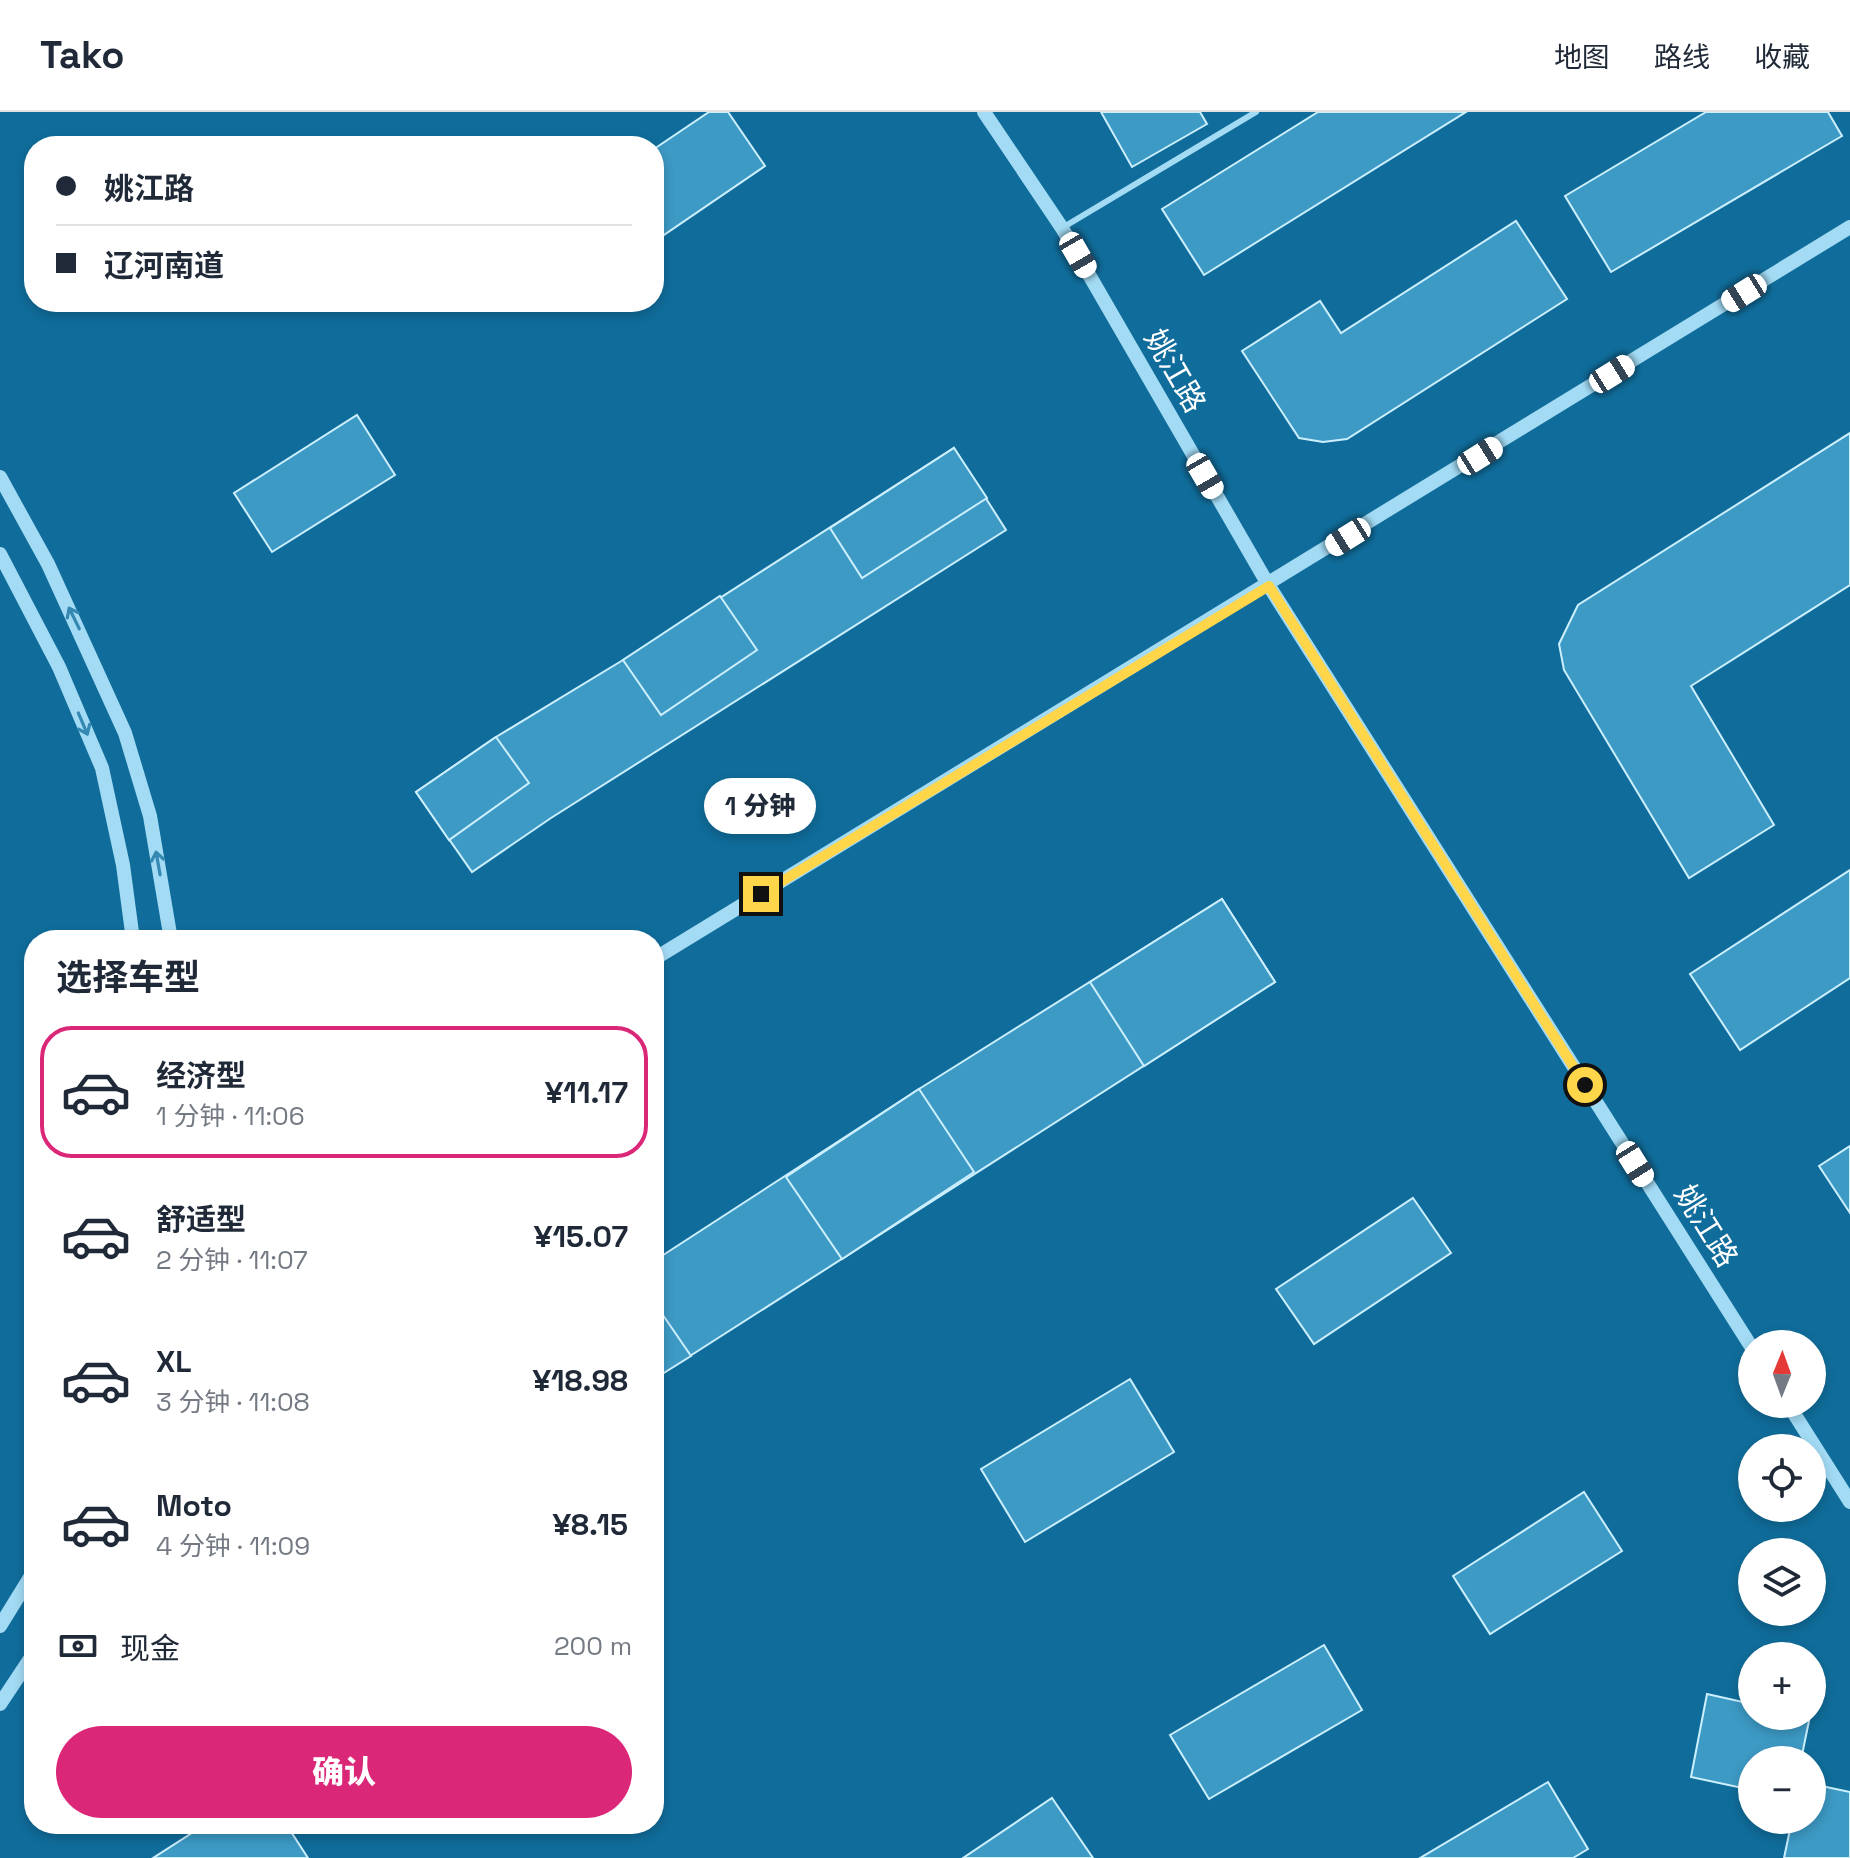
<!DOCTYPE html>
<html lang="zh">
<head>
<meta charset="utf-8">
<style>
  :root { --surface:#fff; --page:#f2f2f3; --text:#1f2937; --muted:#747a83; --line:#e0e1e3; --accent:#db2777 }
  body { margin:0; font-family:"Space Grotesk","Noto Sans SC",sans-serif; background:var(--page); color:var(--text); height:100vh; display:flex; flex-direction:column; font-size:30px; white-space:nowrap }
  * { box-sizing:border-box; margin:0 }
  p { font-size:26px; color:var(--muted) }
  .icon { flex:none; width:44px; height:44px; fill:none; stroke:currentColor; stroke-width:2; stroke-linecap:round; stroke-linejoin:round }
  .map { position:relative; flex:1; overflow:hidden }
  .panel { position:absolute; left:24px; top:818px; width:640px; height:904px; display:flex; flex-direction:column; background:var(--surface); border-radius:32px; box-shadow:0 4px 12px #0003 }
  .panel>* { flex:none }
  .guide { position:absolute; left:24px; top:24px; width:640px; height:176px; border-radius:32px; box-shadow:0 4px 12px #0003; display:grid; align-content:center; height:176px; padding:0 32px; background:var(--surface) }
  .needle { width:52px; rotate:1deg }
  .controls { position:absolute; left:1738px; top:1218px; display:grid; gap:16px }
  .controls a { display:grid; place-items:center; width:88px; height:88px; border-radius:50%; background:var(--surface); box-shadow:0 4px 12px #0003; font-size:40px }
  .end { position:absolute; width:36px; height:36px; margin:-18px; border:10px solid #ffd54a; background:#111; box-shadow:0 0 0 4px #111 }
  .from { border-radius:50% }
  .bubble { position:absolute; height:56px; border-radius:28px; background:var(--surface); box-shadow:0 4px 12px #0003; font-size:26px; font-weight:800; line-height:56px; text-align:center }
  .car { position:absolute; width:24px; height:48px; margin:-24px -12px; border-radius:10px; box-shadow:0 0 6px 2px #0007; background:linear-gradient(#fff 24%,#345 0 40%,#fff 0 76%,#345 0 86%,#fff 0) }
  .guide b { display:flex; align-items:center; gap:28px; height:76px; font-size:30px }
  .guide b+b { border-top:2px solid var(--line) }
  .guide i { width:20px; height:20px; background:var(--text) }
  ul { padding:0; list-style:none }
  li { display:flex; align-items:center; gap:24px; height:132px; margin:0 16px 12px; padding:0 16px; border:4px solid transparent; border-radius:32px }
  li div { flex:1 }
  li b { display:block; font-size:30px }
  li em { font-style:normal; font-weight:800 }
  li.on { border-color:var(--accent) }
  li>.icon { width:72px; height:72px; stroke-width:1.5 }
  h2 { padding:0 32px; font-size:36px; line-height:96px }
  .pay { display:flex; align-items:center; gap:20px; height:88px; padding:0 32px; font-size:30px }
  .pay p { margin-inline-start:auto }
  .action { display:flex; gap:16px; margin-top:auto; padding:16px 32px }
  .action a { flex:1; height:92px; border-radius:48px; background:var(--accent); color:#fff; font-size:32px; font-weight:800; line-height:92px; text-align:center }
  header { display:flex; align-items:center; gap:48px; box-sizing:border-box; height:112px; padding:0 40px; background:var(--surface); border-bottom:2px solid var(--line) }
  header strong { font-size:38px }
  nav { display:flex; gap:44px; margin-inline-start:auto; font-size:28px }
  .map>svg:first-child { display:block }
</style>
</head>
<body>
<header>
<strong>Tako</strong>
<nav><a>地图</a><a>路线</a><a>收藏</a></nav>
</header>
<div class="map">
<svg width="1850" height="1746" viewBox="0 0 1850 1746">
  <rect width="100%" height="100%" fill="#106d9b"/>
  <g fill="#3d9ac5" stroke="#cceffe" stroke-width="2">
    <polygon points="709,0 728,0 765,54 655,129 654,37"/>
    <polygon points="1101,0 1200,0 1207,12 1132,55"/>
    <polygon points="1318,0 1466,0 1204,163 1162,97"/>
    <polygon points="1706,0 1828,0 1842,24 1611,160 1565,84"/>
    <polygon points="1516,109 1567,187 1347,327 1323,330 1299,326 1242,239 1320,189 1341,221"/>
    <polygon points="357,303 395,363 272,440 234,381"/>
    <polygon points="1850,321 1850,473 1691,574 1774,713 1689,766 1564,558 1559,532 1578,493"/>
    <polygon points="954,336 1006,418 551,706 472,760 416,680 496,625 623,548"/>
    <polygon points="954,336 987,386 862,466 830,416"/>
    <polygon points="720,484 757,538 661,603 623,548"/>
    <polygon points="496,625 529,671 449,728 416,680"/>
    <polygon points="1850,758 1850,866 1740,938 1690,862"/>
    <polygon points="1222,787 1275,870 654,1267 654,1149 919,977"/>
    <polygon points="1222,787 1275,870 1144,954 1090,870"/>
    <polygon points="919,977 974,1060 842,1147 786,1065"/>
    <polygon points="1850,1034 1850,1101 1819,1054"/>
    <polygon points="1413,1086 1451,1141 1314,1232 1276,1177"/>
    <polygon points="654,1190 691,1244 654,1267"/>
    <polygon points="1130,1267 1174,1340 1025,1430 981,1357"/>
    <polygon points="1584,1380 1622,1439 1490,1522 1453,1464"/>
    <polygon points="1324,1533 1362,1598 1209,1687 1170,1623"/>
    <polygon points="1707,1582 1752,1592 1752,1604 1810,1604 1801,1648 1752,1648 1752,1678 1691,1665"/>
    <polygon points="1548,1670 1588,1737 1573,1746 1420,1746"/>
    <polygon points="1812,1672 1850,1680 1850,1746 1784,1746 1792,1708 1812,1708"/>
    <polygon points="1052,1686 1093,1746 963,1746"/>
    <polygon points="206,1712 286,1712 308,1746 153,1746"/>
  </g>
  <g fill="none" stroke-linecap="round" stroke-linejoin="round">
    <polyline stroke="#a3dbf5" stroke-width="6" points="1062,116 1256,0"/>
    <g stroke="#a3dbf5" stroke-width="14">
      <polyline points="984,0 1062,116 1269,474 1752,1236"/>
      <polyline points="0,365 48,452 125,621 150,704 171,828"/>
      <polyline points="0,442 59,555 102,656 123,753 133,828"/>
      <polyline points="654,847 1850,115"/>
      <polyline points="1788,1292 1850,1390"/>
      <polyline points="0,1514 34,1459"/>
      <polyline points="0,1592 34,1541"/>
    </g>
  </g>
  <defs><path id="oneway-shaft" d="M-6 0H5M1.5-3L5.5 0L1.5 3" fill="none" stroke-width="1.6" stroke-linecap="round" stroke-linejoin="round" transform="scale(2)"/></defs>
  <g stroke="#3588b2">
    <use href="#oneway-shaft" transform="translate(74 506) rotate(-116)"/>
    <use href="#oneway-shaft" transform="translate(83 612) rotate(67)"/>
    <use href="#oneway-shaft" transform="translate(158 751) rotate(-100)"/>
  </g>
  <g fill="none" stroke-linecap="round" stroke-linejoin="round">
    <polyline stroke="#ffd54a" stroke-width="10" points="761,782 1269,474 1585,973"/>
  </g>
  <g text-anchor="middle" stroke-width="6" stroke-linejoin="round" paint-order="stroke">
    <g font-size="30" fill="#fff" stroke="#106d9b">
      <text transform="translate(1175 259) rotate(60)" y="10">姚江路</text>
      <text transform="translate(1706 1114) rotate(58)" y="10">姚江路</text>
    </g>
  </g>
</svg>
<div class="controls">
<a><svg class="needle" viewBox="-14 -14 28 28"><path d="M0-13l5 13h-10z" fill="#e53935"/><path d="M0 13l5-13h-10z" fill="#747a83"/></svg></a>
<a><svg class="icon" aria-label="locate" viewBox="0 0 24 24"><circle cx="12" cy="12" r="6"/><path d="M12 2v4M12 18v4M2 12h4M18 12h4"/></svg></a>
<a><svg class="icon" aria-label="layers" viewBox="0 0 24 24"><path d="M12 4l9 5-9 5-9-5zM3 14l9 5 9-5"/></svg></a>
<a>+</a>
<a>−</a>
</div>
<i class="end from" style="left:1585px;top:973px"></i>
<i class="end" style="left:761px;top:782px"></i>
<div class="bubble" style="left:704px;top:666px;width:112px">1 分钟</div>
<i class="car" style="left:1078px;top:143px;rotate:150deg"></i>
<i class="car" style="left:1744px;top:181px;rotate:238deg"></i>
<i class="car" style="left:1612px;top:262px;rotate:58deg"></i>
<i class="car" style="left:1480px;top:344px;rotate:58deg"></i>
<i class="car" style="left:1205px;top:364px;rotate:150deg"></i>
<i class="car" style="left:1348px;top:425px;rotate:238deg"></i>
<i class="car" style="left:1635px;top:1052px;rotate:148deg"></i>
<div class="guide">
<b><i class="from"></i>姚江路</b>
<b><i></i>辽河南道</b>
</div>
<section class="panel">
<h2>选择车型</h2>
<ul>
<li class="on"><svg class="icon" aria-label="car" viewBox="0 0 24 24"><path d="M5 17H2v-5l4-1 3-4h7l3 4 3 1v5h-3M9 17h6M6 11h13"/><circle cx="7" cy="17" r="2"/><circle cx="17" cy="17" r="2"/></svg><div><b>经济型</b><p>1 分钟 · 11:06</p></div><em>¥11.17</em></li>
<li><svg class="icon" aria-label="car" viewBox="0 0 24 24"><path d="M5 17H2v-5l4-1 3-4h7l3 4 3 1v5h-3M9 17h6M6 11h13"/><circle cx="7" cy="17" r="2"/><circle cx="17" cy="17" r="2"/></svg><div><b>舒适型</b><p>2 分钟 · 11:07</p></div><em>¥15.07</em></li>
<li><svg class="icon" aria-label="car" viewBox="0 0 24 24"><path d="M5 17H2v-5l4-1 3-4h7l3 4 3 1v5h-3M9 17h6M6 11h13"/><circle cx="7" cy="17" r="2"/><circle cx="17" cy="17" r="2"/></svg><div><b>XL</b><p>3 分钟 · 11:08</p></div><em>¥18.98</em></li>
<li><svg class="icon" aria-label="car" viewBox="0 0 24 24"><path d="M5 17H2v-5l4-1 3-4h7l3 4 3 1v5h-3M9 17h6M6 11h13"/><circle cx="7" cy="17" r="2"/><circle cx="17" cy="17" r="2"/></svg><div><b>Moto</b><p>4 分钟 · 11:09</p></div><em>¥8.15</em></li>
</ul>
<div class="pay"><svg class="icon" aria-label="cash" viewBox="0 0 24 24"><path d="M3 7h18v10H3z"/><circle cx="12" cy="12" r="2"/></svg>现金<p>200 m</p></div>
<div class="action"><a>确认</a></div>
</section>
</div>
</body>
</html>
